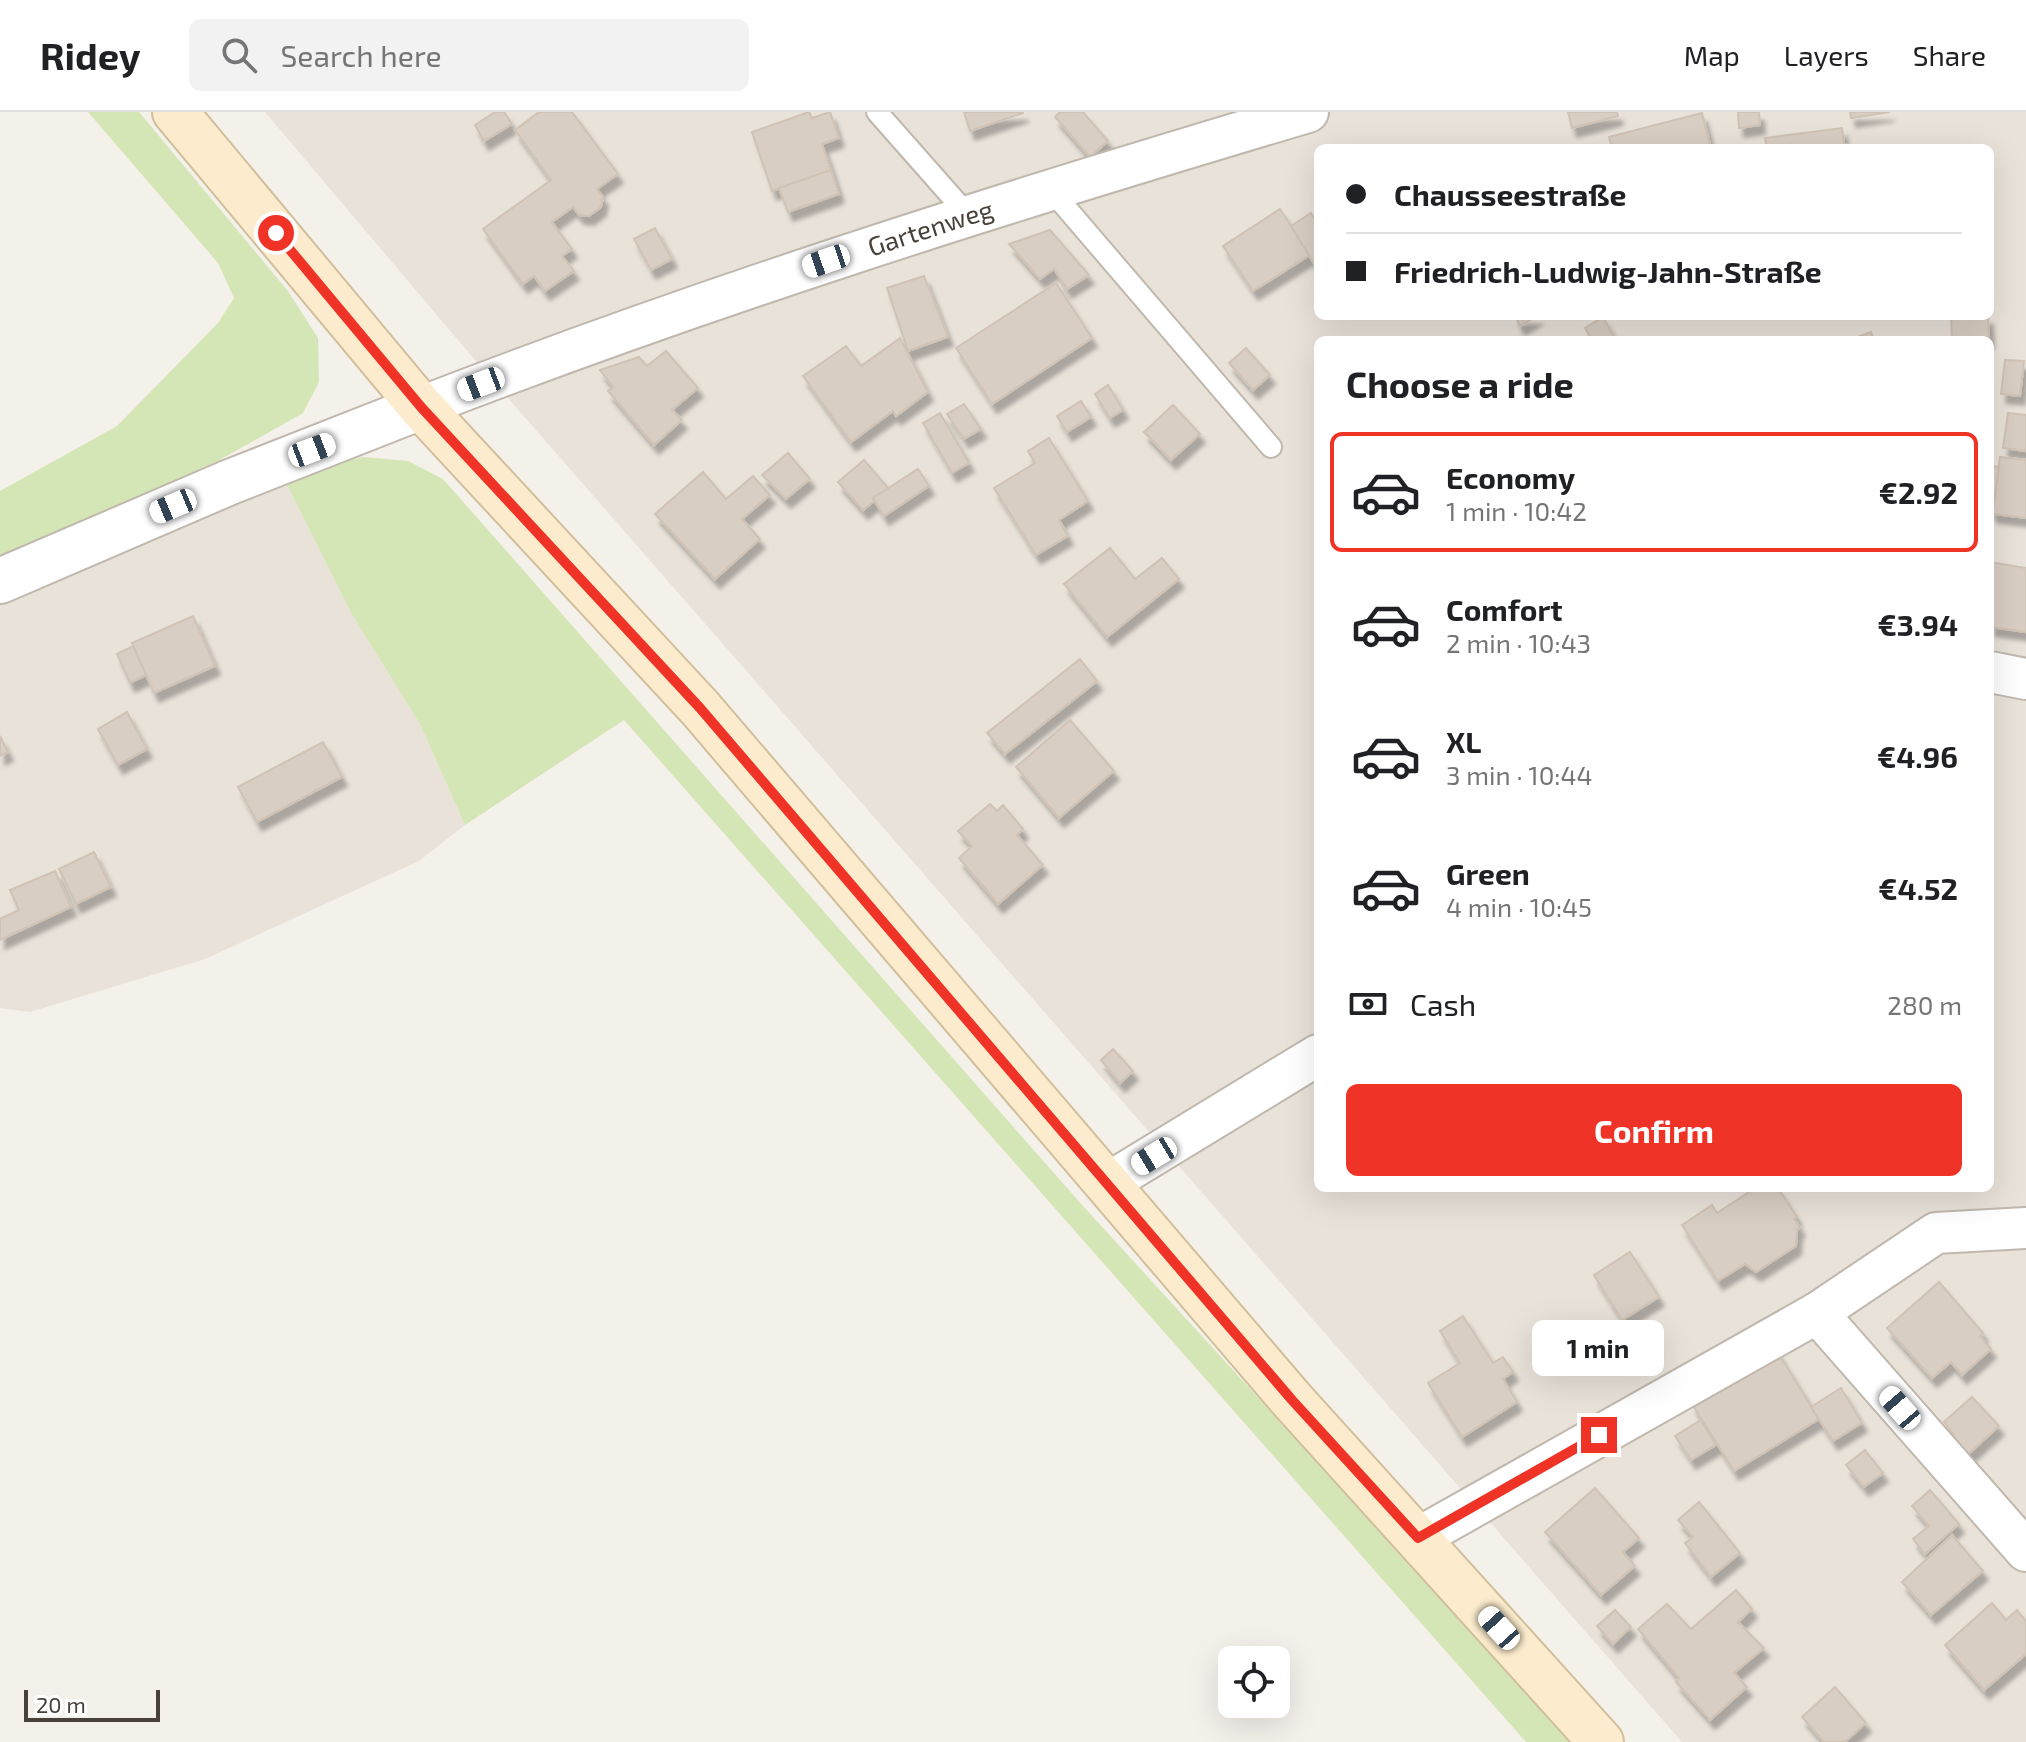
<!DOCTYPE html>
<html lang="en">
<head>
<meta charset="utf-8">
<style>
  :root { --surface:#fff; --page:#f2f2f2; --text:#202124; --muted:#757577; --line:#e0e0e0; --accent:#ef3327 }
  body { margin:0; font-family:"Exo 2",sans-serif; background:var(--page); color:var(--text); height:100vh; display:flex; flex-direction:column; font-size:30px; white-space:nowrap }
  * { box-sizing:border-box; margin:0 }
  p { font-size:26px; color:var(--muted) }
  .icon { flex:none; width:44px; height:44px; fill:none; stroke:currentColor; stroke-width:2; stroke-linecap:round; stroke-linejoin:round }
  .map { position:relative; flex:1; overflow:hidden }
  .side { position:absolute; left:1314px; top:224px; width:680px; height:856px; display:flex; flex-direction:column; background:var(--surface); border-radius:12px; box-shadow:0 8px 32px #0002 }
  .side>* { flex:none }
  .top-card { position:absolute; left:1314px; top:32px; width:680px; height:176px; border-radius:12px; box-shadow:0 8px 32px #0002; display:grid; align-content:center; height:176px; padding:0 32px; background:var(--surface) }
  .buttons { position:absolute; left:1218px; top:1534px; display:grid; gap:16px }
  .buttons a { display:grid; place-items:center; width:72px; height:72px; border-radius:12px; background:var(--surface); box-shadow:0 8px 32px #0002; font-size:40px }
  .scale { position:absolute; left:24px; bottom:20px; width:136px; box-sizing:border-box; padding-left:8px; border:4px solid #484139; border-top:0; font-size:22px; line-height:28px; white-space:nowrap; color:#484139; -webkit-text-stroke:6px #fff; paint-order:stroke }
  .end { position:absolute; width:36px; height:36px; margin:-18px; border:10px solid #ef3327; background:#fff; box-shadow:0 0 0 4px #fff }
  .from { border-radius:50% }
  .bubble { position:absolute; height:56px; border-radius:12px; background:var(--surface); box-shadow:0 8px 32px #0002; font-size:26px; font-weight:700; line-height:56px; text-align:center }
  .car { position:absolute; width:24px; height:48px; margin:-24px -12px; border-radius:10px; box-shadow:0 0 6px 2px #0007; background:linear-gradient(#fff 24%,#345 0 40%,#fff 0 76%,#345 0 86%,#fff 0) }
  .top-card b { display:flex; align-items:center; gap:28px; height:76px; font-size:30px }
  .top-card b+b { border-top:2px solid var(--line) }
  .top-card i { width:20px; height:20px; background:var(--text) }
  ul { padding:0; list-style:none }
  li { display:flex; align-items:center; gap:24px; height:120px; margin:0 16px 12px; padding:0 16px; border:4px solid transparent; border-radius:12px }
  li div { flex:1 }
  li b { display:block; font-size:30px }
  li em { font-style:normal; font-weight:700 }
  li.on { border-color:var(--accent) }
  li>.icon { width:72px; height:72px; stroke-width:1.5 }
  h2 { padding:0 32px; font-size:36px; line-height:96px }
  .pay { display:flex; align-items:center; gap:20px; height:88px; padding:0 32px; font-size:30px }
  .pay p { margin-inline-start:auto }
  .action { display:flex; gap:16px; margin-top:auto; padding:16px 32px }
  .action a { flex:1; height:92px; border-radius:12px; background:var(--accent); color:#fff; font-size:32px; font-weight:700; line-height:92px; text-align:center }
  header { display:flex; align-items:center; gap:48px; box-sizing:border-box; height:112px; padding:0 40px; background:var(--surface); border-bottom:2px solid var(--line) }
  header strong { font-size:38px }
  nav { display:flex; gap:44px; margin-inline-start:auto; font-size:28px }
  .search { width:560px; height:72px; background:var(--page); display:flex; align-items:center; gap:20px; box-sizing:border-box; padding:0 28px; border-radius:12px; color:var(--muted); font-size:30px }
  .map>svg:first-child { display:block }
</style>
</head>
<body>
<header>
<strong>Ridey</strong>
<div class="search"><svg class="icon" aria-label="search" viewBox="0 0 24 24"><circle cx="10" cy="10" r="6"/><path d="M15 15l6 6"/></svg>Search here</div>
<nav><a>Map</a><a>Layers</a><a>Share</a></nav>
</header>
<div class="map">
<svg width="2026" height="1630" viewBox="0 0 2026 1630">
  <defs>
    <filter id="shadow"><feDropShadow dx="5" dy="9" stdDeviation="2" flood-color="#0004"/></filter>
  </defs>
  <rect width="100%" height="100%" fill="#f4f0ea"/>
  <g fill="#e8e2d9" fill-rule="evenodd">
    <path d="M265,0H2026V1630H1682L480,254ZM1318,36H1990V204H1318ZM1318,228H1990V1076H1318Z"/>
    <polygon points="284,367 351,501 420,612 465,713 419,749 205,847 30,900 0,896 0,489"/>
  </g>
  <g fill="#d5e6b6">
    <polygon points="88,0 139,0 288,179 318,226 319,270 303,301 218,349 0,445 0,379 117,314 218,211 234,186 218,151"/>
    <polygon points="363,345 408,349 443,367 1083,1094 1573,1630 1526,1630 624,608 465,713 420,612 351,501 284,367 310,357"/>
  </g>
  <g fill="#d8cec3" stroke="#d0c2b4" stroke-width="2" filter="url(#shadow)">
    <polygon points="495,0 504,0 512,12 484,29 475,13"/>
    <polygon points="539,0 572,0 618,62 597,77 603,85 601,95 589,104 579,103 573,95 552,110 572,137 562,144 574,159 545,179 534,164 523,172 483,117 551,68 515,18"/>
    <polygon points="809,0 812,6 830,0 839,26 822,32 831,58 772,79 752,20"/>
    <polygon points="964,0 1023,0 1023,1 970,19"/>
    <polygon points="1060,0 1083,0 1108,29 1090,45 1055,5"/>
    <polygon points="1568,0 1617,0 1618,4 1572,16"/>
    <polygon points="1738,0 1759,0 1760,13 1739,16"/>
    <polygon points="1850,0 1890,0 1851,6"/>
    <polygon points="1702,1 1711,36 1612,36 1609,25"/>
    <polygon points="1842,16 1844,32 1858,36 1767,36 1765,26"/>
    <polygon points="831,58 839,82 788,100 779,76"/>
    <polygon points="1280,97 1310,143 1253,179 1223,134"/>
    <polygon points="1311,101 1318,112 1318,158 1291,114"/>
    <polygon points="655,116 672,147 651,158 634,127"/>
    <polygon points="1050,118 1089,163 1067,177 1054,157 1040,167 1009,132"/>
    <polygon points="924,164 948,225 908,239 887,176"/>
    <polygon points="1056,171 1092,226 992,292 956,236"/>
    <polygon points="1515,204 1537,204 1520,214"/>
    <polygon points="1951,204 1988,204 1989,228 1952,228"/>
    <polygon points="1603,205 1614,225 1592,228 1585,216"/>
    <polygon points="1871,220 1874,228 1850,228"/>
    <polygon points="900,226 928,280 896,304 893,299 851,330 803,264 846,234 861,254"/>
    <polygon points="1246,236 1270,263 1253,278 1229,251"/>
    <polygon points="666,239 698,276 672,298 682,308 654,333 608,279 613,275 600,258 639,245 647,254"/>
    <polygon points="2005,248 2024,249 2020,284 2001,282"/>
    <polygon points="1108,273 1123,298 1110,306 1095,282"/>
    <polygon points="1081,289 1091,305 1067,320 1057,304"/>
    <polygon points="964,292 981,317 964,327 947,302"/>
    <polygon points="1173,293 1200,322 1171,348 1144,320"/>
    <polygon points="940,301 969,351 952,361 923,311"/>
    <polygon points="2008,301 2026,303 2026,339 2003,336"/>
    <polygon points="1049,326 1088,389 1059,408 1068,424 1036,443 994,376 1035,351 1028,339"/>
    <polygon points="788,341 810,367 786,387 762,363"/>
    <polygon points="2000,345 2026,348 2026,406 1992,402"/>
    <polygon points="864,348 889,377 863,398 838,370"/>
    <polygon points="1990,354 1999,355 1993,399 1990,398"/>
    <polygon points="918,357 929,374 884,404 873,386"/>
    <polygon points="703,360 726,387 753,364 770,383 742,407 760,427 715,467 655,402"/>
    <polygon points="1110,436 1135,467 1162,446 1179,467 1107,525 1064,472"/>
    <polygon points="1990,450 2026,456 2026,520 1990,515"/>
    <polygon points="193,504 215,554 154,581 132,531"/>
    <polygon points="133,534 146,563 130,571 117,542"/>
    <polygon points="1080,547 1097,569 1005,642 987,621"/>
    <polygon points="127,600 147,637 118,653 98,617"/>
    <polygon points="1070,608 1114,659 1059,706 1016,655"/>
    <polygon points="0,624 8,640 0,644"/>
    <polygon points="323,630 342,665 257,710 238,675"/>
    <polygon points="990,692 997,699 1003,693 1023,717 1017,723 1043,753 998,792 959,746 972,734 958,719"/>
    <polygon points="94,740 111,775 76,792 59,757"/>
    <polygon points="55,759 71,795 0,828 0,807 19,798 10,778"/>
    <polygon points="1113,937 1133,959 1120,971 1101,948"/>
    <polygon points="1755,1076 1778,1076 1797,1105 1794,1107 1800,1115 1797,1118 1796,1134 1756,1160 1745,1152 1718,1169 1682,1113 1712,1093 1717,1101"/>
    <polygon points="1630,1140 1659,1185 1622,1208 1594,1163"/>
    <polygon points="1939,1170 1983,1221 1980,1224 1991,1237 1962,1263 1951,1250 1932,1266 1887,1216"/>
    <polygon points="1463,1204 1493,1251 1503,1245 1513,1260 1503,1267 1517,1290 1462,1325 1428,1271 1460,1251 1440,1219"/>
    <polygon points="1777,1239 1819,1307 1734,1359 1692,1292"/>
    <polygon points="1841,1276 1862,1311 1833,1329 1811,1295"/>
    <polygon points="1972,1285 1999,1314 1963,1347 1947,1329 1954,1323 1944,1310"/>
    <polygon points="1701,1308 1716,1333 1691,1348 1675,1324"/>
    <polygon points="1865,1338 1883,1361 1864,1375 1846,1353"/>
    <polygon points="1595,1376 1639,1426 1623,1440 1635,1454 1601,1483 1545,1420"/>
    <polygon points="1930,1378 1959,1412 1925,1442 1913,1427 1929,1414 1912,1394"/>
    <polygon points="1699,1390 1740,1441 1711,1465 1685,1431 1693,1425 1678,1408"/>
    <polygon points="1952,1423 1983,1459 1931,1503 1902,1470"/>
    <polygon points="1736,1478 1752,1497 1738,1510 1764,1536 1734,1561 1747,1575 1710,1608 1676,1570 1679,1566 1638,1517 1667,1492 1691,1517"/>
    <polygon points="1992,1491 2006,1508 2017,1498 2026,1509 2026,1542 1984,1578 1945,1533"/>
    <polygon points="1615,1498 1631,1515 1613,1532 1597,1514"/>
    <polygon points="1835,1575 1866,1611 1845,1630 1824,1630 1802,1605"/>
  </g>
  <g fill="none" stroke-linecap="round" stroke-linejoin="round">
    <defs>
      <g id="service">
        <polyline points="877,0 967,102"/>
        <polyline points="1050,77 1271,335"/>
      </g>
      <g id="minor">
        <path id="s1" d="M421,295C712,182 1009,89 1308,0"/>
        <polyline points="1990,560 2026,567"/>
        <polyline points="1108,1071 1318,943"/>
        <polyline points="1817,1201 2026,1439"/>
        <polyline points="1418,1426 1817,1201 1936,1121 2026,1116"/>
      </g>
      <polyline id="tertiary" points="0,469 230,370 421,295"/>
      <polyline id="secondary" points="175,0 421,295 700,596 1292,1288 1601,1630"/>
    </defs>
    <use href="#service" stroke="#c0b7ad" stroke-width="24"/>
    <use href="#minor" stroke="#c0b7ad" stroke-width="44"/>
    <use href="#tertiary" stroke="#c0b7ad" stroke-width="48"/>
    <use href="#secondary" stroke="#d1bf9c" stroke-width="48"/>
    <use href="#service" stroke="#fff" stroke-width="20"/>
    <use href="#minor" stroke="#fff" stroke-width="40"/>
    <use href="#tertiary" stroke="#fff" stroke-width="44"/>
    <use href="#secondary" stroke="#fceccd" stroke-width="44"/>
  </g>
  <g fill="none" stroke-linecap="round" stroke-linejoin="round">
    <polyline stroke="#ef3327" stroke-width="10" points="276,121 421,295 700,596 1292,1288 1418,1426 1599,1323"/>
  </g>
  <g text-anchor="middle" stroke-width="6" stroke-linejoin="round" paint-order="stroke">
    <g font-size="26" fill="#484139" stroke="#fff">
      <text dy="9" stroke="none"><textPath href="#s1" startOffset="540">Gartenweg</textPath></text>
    </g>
  </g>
</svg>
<div class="buttons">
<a><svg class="icon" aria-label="locate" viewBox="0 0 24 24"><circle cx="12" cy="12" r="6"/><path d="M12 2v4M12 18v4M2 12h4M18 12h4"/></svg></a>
</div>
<div class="scale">20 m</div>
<i class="end from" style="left:276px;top:121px"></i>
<i class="end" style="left:1599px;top:1323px"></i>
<div class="bubble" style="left:1532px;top:1208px;width:132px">1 min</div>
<i class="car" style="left:826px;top:149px;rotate:251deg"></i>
<i class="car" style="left:481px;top:272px;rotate:249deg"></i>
<i class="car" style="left:312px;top:338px;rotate:69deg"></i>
<i class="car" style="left:173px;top:394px;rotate:247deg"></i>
<i class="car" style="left:1154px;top:1044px;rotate:239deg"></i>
<i class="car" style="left:1900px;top:1296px;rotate:319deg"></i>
<i class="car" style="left:1499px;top:1516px;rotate:318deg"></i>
<div class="top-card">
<b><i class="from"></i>Chausseestraße</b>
<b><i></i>Friedrich-Ludwig-Jahn-Straße</b>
</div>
<section class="side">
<h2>Choose a ride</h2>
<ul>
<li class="on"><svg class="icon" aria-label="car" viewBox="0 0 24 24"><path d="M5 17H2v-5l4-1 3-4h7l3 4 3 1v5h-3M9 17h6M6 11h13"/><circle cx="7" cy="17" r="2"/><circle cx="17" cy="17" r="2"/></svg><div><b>Economy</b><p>1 min · 10:42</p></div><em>€2.92</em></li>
<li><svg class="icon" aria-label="car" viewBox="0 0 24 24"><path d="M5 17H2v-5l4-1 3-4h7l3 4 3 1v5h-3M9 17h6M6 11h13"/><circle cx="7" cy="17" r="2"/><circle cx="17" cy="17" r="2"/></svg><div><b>Comfort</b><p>2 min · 10:43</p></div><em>€3.94</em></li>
<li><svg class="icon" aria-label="car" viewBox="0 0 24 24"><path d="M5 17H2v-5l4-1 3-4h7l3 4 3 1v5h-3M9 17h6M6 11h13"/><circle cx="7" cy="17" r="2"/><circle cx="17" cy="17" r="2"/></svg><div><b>XL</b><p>3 min · 10:44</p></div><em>€4.96</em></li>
<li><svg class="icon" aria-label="car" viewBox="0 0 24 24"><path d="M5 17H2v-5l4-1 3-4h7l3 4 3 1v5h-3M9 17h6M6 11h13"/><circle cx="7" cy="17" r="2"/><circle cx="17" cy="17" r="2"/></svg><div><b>Green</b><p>4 min · 10:45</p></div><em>€4.52</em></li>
</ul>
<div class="pay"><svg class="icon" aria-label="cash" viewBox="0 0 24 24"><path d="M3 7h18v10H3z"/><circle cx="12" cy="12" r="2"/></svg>Cash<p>280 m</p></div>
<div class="action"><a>Confirm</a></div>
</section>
</div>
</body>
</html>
